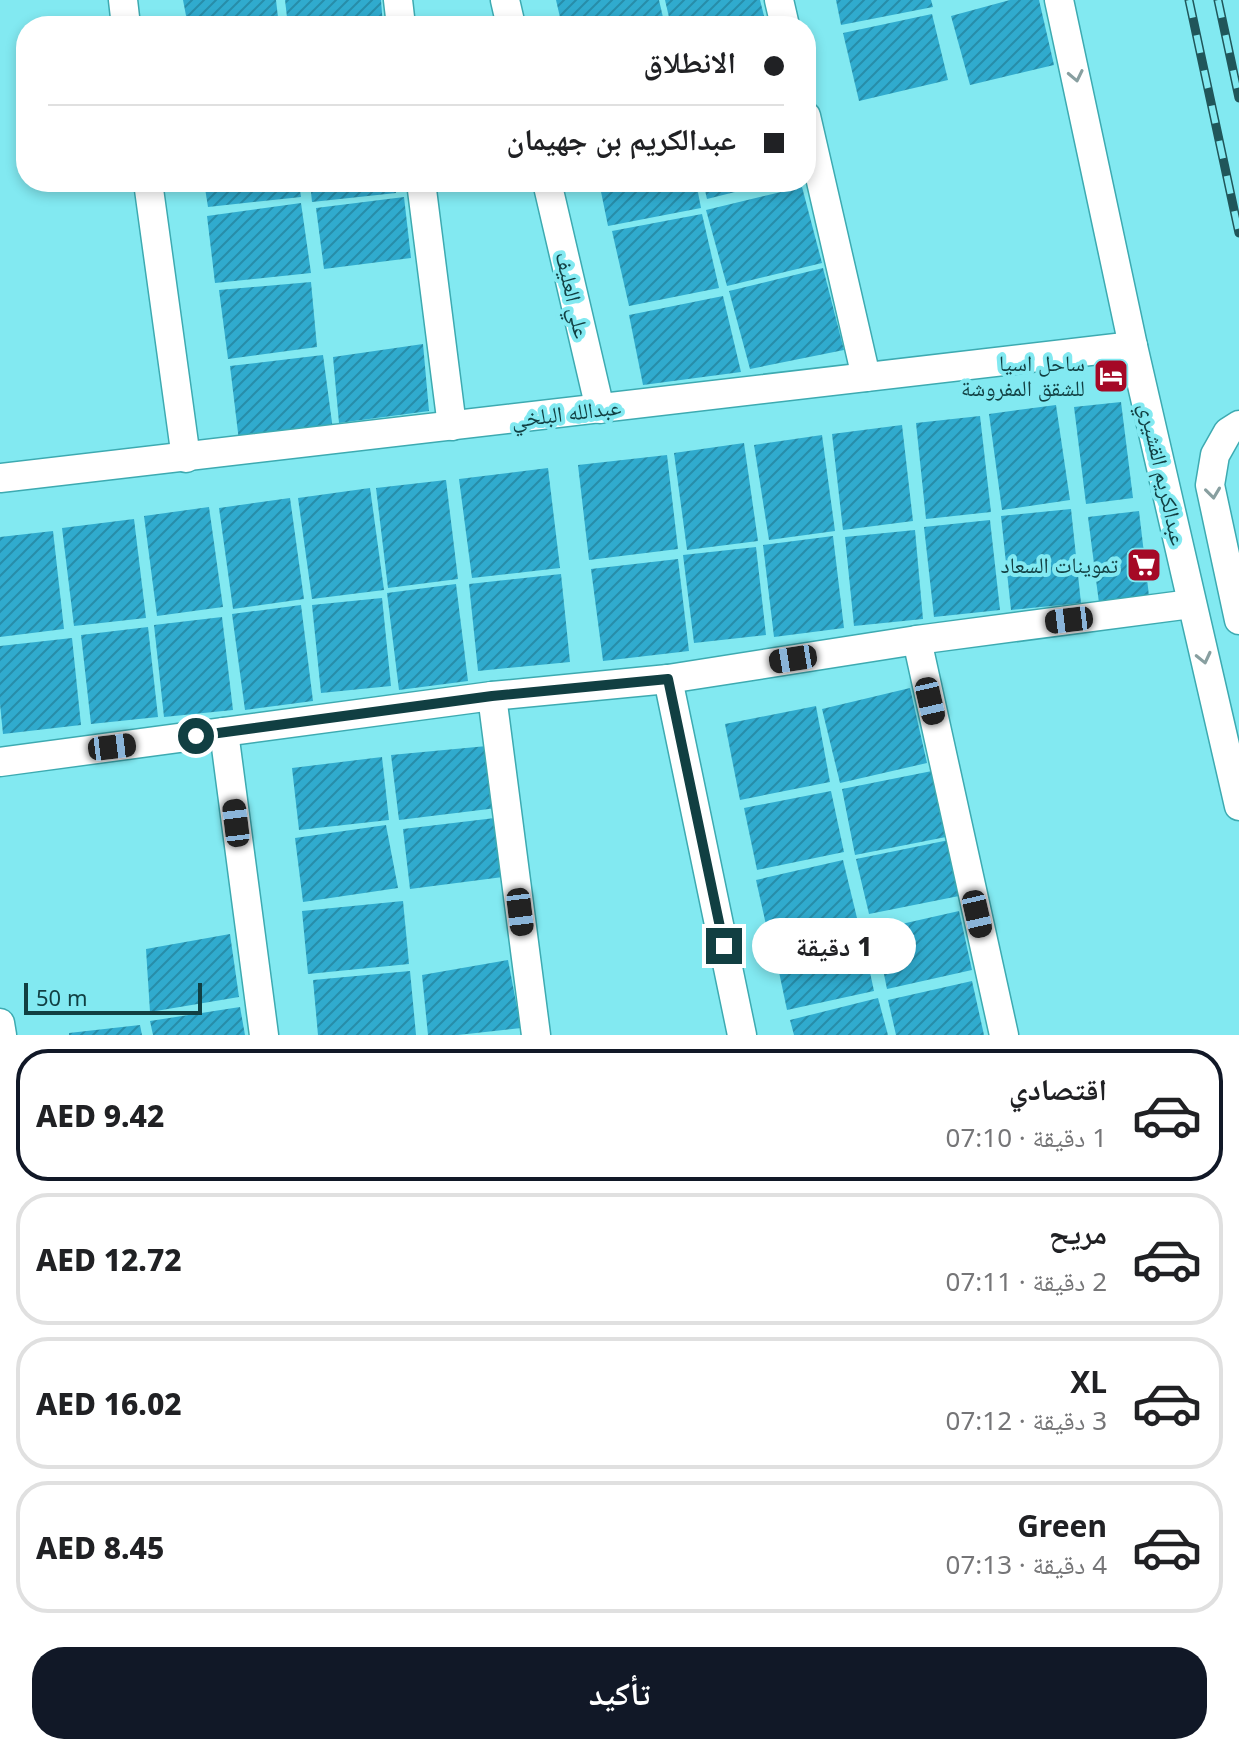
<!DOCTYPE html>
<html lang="ar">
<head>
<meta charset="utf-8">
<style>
  :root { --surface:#fff; --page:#f2f2f2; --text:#202124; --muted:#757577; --line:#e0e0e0; --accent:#111827 }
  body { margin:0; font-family:"Noto Sans","Noto Naskh Arabic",sans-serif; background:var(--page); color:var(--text); direction:rtl; height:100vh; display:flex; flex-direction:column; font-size:30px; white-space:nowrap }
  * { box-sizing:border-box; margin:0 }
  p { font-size:26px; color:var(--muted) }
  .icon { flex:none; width:44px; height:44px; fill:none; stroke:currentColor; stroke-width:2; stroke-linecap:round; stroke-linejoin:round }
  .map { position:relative; height:1035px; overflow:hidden; direction:ltr }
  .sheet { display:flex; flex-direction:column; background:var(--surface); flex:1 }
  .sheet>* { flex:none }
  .top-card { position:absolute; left:16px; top:16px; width:800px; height:176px; border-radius:32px; box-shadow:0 4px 12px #0003; direction:rtl; display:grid; align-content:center; height:176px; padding:0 32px; background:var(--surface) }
  .scale { position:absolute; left:24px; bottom:20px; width:178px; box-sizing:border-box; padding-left:8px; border:4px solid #113f42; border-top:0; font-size:22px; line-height:28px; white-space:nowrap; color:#113f42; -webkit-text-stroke:6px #82e9f1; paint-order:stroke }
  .end { position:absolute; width:36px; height:36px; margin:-18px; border:10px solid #113f42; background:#fff; box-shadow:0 0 0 4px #fff }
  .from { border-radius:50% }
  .bubble { position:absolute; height:56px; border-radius:28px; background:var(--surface); box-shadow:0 4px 12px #0003; font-size:26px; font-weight:800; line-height:56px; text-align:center; direction:rtl }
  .car { position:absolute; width:24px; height:48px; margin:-24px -12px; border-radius:10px; box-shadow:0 0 6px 2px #0007; background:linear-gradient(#222 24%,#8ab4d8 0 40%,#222 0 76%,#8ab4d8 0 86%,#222 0) }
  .top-card b { display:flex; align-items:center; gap:28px; height:76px; font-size:30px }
  .top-card b+b { border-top:2px solid var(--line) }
  .top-card i { width:20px; height:20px; background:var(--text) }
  ul { padding:14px 0 0; list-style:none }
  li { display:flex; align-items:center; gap:24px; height:132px; margin:0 16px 12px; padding:0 16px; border:4px solid var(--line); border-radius:32px }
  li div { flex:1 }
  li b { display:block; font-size:30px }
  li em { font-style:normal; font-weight:800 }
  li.selected { border-color:var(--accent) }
  li>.icon { width:72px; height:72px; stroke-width:1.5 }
  .primary-button { display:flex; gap:16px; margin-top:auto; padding:16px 32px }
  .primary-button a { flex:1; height:92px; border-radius:32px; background:var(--accent); color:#fff; font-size:32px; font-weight:800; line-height:92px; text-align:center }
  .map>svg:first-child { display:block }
</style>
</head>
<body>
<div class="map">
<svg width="1239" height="1035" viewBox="0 0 1239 1035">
  <defs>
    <pattern id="building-hatch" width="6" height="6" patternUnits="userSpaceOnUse" patternTransform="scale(2)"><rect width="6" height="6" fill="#30abce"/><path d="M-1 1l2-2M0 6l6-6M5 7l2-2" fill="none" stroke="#278da9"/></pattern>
  </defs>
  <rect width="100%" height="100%" fill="#82e9f1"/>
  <g fill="url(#building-hatch)">
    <polygon points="183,0 276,0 279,26 188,26"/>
    <polygon points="285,0 381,0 383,26 288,26"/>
    <polygon points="556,0 659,0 665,26 562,26"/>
    <polygon points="665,0 760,0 765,20 731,26 671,26"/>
    <polygon points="836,0 931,0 933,7 841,25"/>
    <polygon points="1010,0 1039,0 1054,65 970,85 951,16"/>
    <polygon points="932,14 948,80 859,101 843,33"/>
    <polygon points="204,182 299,182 301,197 208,207"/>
    <polygon points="310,182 395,182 396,193 312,202"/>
    <polygon points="599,182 696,182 701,208 608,226"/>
    <polygon points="703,182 771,182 771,183 707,199"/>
    <polygon points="802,187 822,263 727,286 706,210"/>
    <polygon points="404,197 411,258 324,269 316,208"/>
    <polygon points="301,203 311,273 215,283 207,216"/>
    <polygon points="702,214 719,288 629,306 612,231"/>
    <polygon points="823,268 844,350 750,369 729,291"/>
    <polygon points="311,282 317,347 228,359 219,290"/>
    <polygon points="723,296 741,372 643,385 629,315"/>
    <polygon points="423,344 429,411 339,423 333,357"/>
    <polygon points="323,355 333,430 239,441 230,366"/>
    <polygon points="1121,402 1133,498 1086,504 1074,407"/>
    <polygon points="1056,405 1070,500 1002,510 989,414"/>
    <polygon points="980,416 991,512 926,519 916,423"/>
    <polygon points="902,425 913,521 843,530 832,434"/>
    <polygon points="822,435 835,531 769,540 754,445"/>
    <polygon points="744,443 758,541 687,550 674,453"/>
    <polygon points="667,455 678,549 589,560 578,465"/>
    <polygon points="548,468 560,568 472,578 459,479"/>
    <polygon points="446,480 458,579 388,588 376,488"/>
    <polygon points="370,488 384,590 312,599 298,498"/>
    <polygon points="290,498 304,599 233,609 219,508"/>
    <polygon points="209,507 223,607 157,616 144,516"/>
    <polygon points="1071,509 1081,603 1011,610 1001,516"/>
    <polygon points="1139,511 1149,596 1099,603 1088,517"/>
    <polygon points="134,519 146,618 74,626 62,528"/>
    <polygon points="990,520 1000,610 934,617 924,527"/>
    <polygon points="915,530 923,619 854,626 845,537"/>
    <polygon points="53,531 64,629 0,637 0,537"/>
    <polygon points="833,536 844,628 774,637 763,545"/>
    <polygon points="756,547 766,635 694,643 683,555"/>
    <polygon points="678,559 689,651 603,661 591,569"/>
    <polygon points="561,574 570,662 478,671 469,584"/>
    <polygon points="456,584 468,681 399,690 387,593"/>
    <polygon points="382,598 391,686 321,693 312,605"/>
    <polygon points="301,605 313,701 245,710 232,614"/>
    <polygon points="222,617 233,710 164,717 154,625"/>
    <polygon points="148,627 158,717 91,724 81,635"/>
    <polygon points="72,638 81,725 3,734 0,704 0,646"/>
    <polygon points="910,688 927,763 840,783 822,709"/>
    <polygon points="816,706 830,782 740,800 725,724"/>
    <polygon points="487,746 497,808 399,820 391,755"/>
    <polygon points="382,757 389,820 299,830 292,768"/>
    <polygon points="932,771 946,837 855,855 842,789"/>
    <polygon points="831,791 844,852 757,870 744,808"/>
    <polygon points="495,818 503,877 410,889 403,829"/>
    <polygon points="386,825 398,888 303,902 295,838"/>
    <polygon points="949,840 959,896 869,914 856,859"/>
    <polygon points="843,860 857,918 769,938 756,880"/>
    <polygon points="403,901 409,964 308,974 302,911"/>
    <polygon points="959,911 972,970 887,989 875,930"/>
    <polygon points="230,934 239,997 150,1012 146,949"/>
    <polygon points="862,935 874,991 787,1010 775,953"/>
    <polygon points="508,960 521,1028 458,1035 428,1035 422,975"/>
    <polygon points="410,971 416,1035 318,1035 313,980"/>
    <polygon points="972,981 984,1035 896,1035 888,1000"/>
    <polygon points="878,998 888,1035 794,1035 790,1020"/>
    <polygon points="240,1007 245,1035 153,1035 150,1021"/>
    <polygon points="140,1025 142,1035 69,1035 69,1033"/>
  </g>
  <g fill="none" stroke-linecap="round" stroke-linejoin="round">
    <defs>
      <g id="street">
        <polyline points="123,0 126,26"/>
        <polyline points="398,0 401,26"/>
        <polyline points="505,0 511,26"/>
        <polyline points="779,0 785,26"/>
        <polyline points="1059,0 1133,346 1239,806"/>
        <polyline points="806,116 866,377"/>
        <polyline points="148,182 186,458"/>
        <polyline points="421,182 452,426"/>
        <polyline points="547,182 600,409"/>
        <polyline points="1239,425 1228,432 1215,455 1210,485 1239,620"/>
        <polyline points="0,478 1133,346"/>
        <polyline points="917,640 1004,1035"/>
        <polyline points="668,679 742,1035"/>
        <polyline points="492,696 536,1035"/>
        <polyline points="224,732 264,1035"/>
        <polyline points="0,762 492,696 668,679 917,640 1191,604"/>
        <polyline points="0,1023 2,1035"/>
      </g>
    </defs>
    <use href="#street" stroke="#3daab1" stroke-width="31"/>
    <use href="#street" stroke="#fff" stroke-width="28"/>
    <defs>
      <g id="rail">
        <polyline points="1189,0 1239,233"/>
        <polyline points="1218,0 1239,98"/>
      </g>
    </defs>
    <use href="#rail" stroke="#20565a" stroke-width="9"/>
    <use href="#rail" stroke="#82e9f1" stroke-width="6" stroke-dasharray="18" stroke-linecap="butt"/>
  </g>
  <defs><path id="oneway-chevron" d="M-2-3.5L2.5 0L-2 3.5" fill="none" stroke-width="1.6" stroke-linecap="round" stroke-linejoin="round" transform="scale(2)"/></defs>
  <g stroke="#889fa0">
    <use href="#oneway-chevron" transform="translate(1076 76) rotate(78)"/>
    <use href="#oneway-chevron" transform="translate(1213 493) rotate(83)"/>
    <use href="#oneway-chevron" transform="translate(1204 658) rotate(77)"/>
  </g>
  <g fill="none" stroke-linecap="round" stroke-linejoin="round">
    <polyline stroke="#113f42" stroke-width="10" points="196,736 492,696 668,679 724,946"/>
  </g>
  <defs>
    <symbol id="hotel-square" viewBox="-11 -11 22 22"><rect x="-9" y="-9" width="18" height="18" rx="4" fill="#a50926" stroke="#82e9f1"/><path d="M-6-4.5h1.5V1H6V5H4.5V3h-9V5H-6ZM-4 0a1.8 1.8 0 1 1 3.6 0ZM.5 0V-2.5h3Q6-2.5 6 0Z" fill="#fff"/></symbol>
    <symbol id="supermarket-square" viewBox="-11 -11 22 22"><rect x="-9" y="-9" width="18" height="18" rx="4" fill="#a50926" stroke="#82e9f1"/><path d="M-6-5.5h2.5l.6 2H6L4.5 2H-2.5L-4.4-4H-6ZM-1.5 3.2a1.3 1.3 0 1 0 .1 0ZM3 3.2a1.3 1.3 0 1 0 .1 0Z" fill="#fff"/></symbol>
  </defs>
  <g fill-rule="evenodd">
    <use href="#hotel-square" x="1091" y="356" width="40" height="40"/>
    <use href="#supermarket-square" x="1124" y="545" width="40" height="40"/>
  </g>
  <g text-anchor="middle" stroke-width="8" stroke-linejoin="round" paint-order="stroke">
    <g font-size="22" fill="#113f42" stroke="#82e9f1">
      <text transform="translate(573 295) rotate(77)" y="8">علي العليف</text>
      <text transform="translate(566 413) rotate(-7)" y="8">عبدالله البلخي</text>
      <text transform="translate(1163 474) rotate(77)" y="8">عبدالكريم القشيري</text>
    </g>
    <g font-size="22" fill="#113f42" stroke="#82e9f1" text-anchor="end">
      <text x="1085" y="371">ساحل اسيا<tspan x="1085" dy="25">للشقق المفروشة</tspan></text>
      <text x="1118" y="573">تموينات السعاد</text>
    </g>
  </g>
</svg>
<div class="scale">50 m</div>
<i class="end from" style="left:196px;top:736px"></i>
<i class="end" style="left:724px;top:946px"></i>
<div class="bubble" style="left:752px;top:918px;width:164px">1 دقيقة</div>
<i class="car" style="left:1069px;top:620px;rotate:263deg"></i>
<i class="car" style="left:793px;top:659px;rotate:261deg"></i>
<i class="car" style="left:930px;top:701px;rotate:167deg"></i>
<i class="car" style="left:112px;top:747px;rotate:83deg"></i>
<i class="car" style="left:236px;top:823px;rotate:353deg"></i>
<i class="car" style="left:520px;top:912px;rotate:173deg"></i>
<i class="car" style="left:977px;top:914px;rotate:167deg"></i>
<div class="top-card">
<b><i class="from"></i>الانطلاق</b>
<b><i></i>عبدالكريم بن جهيمان</b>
</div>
</div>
<section class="sheet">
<ul>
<li class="selected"><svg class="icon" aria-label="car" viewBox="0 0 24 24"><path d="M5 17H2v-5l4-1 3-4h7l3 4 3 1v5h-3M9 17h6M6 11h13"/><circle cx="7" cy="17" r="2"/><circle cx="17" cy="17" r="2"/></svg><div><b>اقتصادي</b><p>1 دقيقة · 07:10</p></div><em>AED 9.42</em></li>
<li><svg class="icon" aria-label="car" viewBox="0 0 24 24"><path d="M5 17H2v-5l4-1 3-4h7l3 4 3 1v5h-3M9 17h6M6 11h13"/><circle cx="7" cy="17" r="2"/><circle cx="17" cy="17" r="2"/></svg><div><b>مريح</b><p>2 دقيقة · 07:11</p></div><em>AED 12.72</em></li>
<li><svg class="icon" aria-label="car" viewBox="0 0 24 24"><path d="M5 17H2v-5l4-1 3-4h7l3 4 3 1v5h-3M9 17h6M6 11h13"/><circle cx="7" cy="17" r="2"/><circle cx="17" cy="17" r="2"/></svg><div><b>XL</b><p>3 دقيقة · 07:12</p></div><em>AED 16.02</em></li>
<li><svg class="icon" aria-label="car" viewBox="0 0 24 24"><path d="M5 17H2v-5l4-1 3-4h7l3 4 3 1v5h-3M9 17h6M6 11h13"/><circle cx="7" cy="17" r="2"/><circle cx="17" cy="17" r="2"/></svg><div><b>Green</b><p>4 دقيقة · 07:13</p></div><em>AED 8.45</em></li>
</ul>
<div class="primary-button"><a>تأكيد</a></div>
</section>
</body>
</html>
